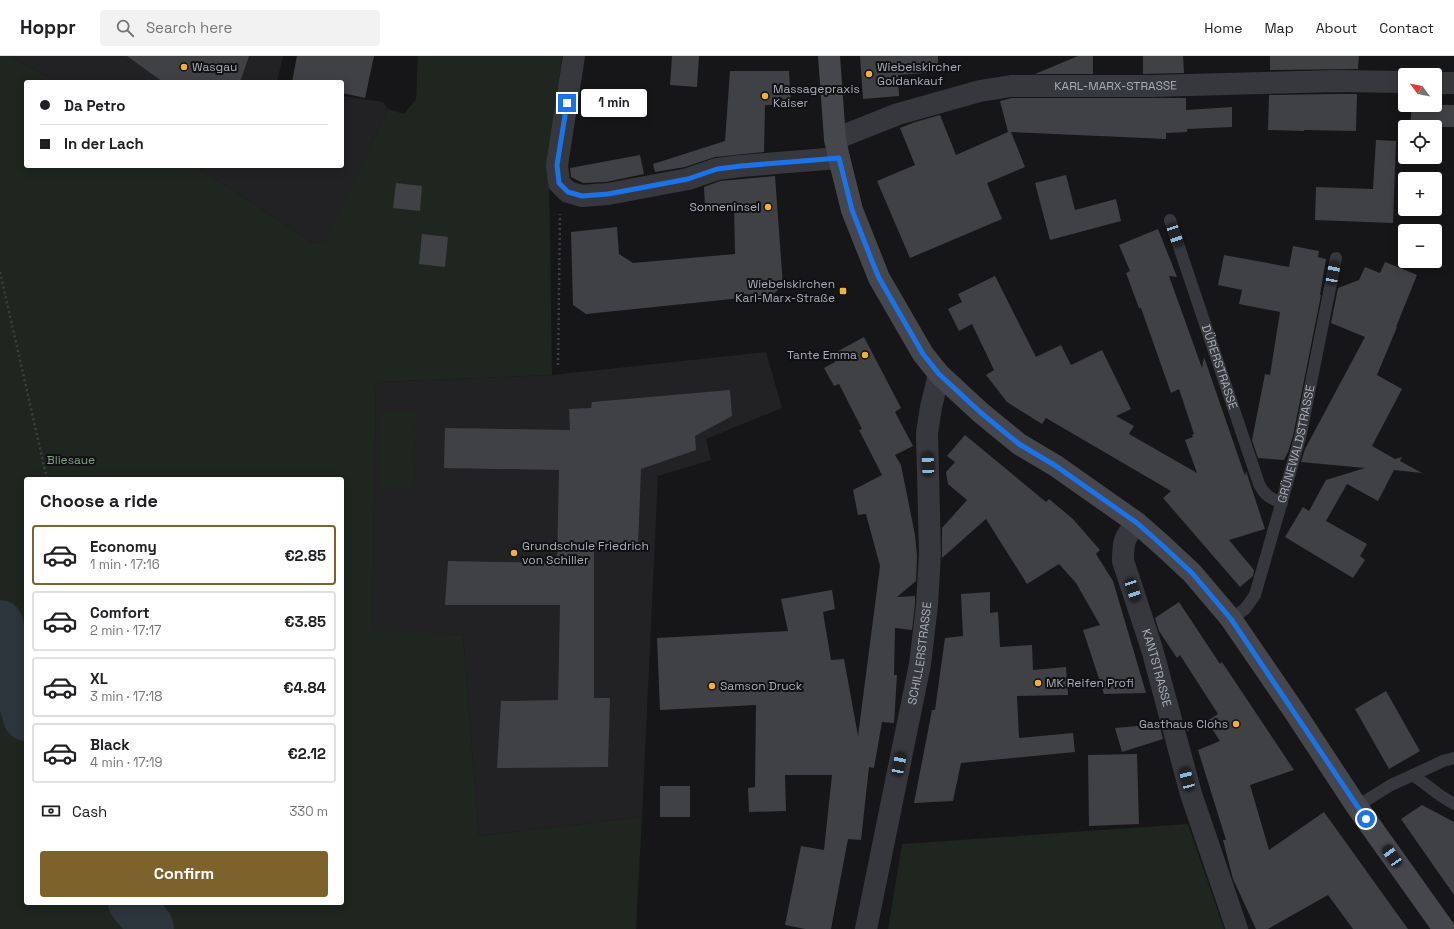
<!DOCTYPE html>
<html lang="en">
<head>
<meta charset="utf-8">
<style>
  :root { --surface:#fff; --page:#f2f2f2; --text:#202124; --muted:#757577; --line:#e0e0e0; --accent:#7e622b }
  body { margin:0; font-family:"Space Grotesk",sans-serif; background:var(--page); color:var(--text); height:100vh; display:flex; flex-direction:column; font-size:15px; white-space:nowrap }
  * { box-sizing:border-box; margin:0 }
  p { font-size:13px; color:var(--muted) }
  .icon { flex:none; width:22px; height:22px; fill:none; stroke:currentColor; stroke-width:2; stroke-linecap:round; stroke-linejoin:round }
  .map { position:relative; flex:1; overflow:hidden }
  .side { position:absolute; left:24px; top:421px; width:320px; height:428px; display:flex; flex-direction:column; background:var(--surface); border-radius:4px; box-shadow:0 2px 10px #0003 }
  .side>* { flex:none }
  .top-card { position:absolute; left:24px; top:24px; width:320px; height:88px; border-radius:4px; box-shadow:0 2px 10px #0003; display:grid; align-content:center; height:88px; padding:0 16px; background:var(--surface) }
  .needle { width:26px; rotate:302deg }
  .fabs { position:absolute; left:1398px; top:12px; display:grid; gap:8px }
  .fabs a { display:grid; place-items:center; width:44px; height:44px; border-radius:4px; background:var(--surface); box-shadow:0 2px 10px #0003; font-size:20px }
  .end { position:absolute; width:18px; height:18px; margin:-9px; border:5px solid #1a73e8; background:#fff; box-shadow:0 0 0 2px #fff }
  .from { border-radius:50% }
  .bubble { position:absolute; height:28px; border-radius:4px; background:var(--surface); box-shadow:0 2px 10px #0003; font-size:13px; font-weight:800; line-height:28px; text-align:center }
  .car { position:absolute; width:12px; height:24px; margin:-12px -6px; border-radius:5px; box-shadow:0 0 3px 1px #0007; background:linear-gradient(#222 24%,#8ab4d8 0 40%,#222 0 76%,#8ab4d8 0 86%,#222 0) }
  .top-card b { display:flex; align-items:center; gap:14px; height:38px; font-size:15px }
  .top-card b+b { border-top:1px solid var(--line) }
  .top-card i { width:10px; height:10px; background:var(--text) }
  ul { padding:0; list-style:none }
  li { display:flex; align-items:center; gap:12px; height:60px; margin:0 8px 6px; padding:0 8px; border:2px solid var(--line); border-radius:4px }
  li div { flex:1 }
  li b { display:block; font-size:15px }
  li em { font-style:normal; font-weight:800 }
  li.current { border-color:var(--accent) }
  li>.icon { width:36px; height:36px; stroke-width:1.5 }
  h2 { padding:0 16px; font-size:18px; line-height:48px }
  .pay { display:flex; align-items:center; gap:10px; height:44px; padding:0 16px; font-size:15px }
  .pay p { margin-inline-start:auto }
  .action { display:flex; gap:8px; margin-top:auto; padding:8px 16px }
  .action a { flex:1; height:46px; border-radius:4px; background:var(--accent); color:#fff; font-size:16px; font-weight:800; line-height:46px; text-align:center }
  header { display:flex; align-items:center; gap:24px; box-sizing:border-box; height:56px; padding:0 20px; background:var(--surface); border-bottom:1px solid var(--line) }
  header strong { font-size:19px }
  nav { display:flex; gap:22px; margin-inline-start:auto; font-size:14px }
  .search { width:280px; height:36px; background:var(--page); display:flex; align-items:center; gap:10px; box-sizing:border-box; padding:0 14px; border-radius:4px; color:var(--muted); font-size:15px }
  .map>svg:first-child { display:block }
</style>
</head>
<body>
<header>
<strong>Hoppr</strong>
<div class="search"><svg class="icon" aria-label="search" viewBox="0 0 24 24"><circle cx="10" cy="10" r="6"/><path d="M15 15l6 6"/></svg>Search here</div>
<nav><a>Home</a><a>Map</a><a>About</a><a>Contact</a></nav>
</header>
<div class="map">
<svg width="1454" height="873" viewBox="0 0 1454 873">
  <rect width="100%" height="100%" fill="#161618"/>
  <g fill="#222225">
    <polygon points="10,0 283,0 277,26 56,26"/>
    <polygon points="342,40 383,46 388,53 325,187 315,188 195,110 342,110"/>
    <polygon points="766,296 782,352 706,383 711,404 658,420 642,761 479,780 463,579 372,574 376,326 552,319"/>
  </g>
  <g fill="#1e261f" fill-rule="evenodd">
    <path d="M0,0H10L56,26H26V110H195L315,188L325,186L388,53L404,58L416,43L418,0H562L549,112L552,319L376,326L372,573L463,579L479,780L642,761L636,873H0ZM26,423H342V847H26Z"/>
    <polygon points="381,355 416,356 414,432 379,431"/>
    <polygon points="1188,768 1224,873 888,873 902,788"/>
  </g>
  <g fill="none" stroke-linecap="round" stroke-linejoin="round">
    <g stroke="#2c353c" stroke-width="46">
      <polyline points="0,567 26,662"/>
      <polyline points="131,847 150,869 151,873"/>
    </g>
  </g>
  <g fill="#404145">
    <polygon points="127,0 249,0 240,26 163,26"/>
    <polygon points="297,0 374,0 365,42 342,37 342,26 292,26"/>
    <polygon points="672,0 699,0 697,31 670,29"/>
    <polygon points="860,0 938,0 938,16 898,19 899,40 863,43"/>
    <polygon points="1078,0 1093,0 1093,18 1035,18"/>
    <polygon points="1143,0 1183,0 1184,17 1143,18"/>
    <polygon points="1270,0 1359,0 1358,13 1270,14"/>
    <polygon points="730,15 789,15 791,49 765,49 764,96 715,101 685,111 655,116 653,108 725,85"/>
    <polygon points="1337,38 1357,38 1356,75 1304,74 1304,75 1268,74 1269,39"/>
    <polygon points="1012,42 1186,42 1186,54 1232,51 1232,71 1187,73 1187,76 1166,77 1166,83 1011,76 1025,111 987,127 1002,163 910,202 877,125 915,109 900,72 915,66 940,59 956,99 1008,76 1000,45"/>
    <polygon points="1412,49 1454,49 1454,71 1410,71"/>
    <polygon points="1376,84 1396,85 1393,167 1315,164 1316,131 1373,133"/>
    <polygon points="640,99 644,118 606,126 583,127 571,121 570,112"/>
    <polygon points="1066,119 1075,154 1116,143 1121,165 1050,184 1035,127"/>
    <polygon points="775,120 783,230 772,239 586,258 573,249 571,176 617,171 619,198 633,207 735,198 734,150 705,151 704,131 720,125"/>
    <polygon points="396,127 422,130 420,155 393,152"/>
    <polygon points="1158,173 1177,221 1169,220 1202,312 1204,301 1245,420 1246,415 1265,473 1229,484 1254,514 1253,520 1240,531 1163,442 1171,435 1046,362 1042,368 1007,346 986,319 994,314 972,268 959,275 948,253 962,246 958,238 995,220 1036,301 1061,289 1071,309 1102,294 1131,353 1116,360 1134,370 1129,378 1197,417 1185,384 1193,381 1192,379 1194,378 1179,333 1171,337 1141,252 1139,252 1126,217 1130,215 1119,189"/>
    <polygon points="422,178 448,181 445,211 419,208"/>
    <polygon points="1293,190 1319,195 1318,201 1326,203 1320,239 1321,239 1293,380 1288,396 1284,404 1258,402 1252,384 1265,318 1270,319 1280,256 1239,248 1242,234 1218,229 1224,199 1289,211"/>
    <polygon points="1385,206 1417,219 1396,271 1397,271 1377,319 1402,333 1372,390 1395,403 1402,401 1400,405 1422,417 1394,414 1378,445 1347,428 1326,465 1367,488 1360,500 1365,504 1353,522 1285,481 1303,451 1309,455 1326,424 1365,412 1301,406 1305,393 1365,281 1331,267 1338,232 1359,224 1365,211 1380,217"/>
    <polygon points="864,281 901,352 895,356 913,390 895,399 901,409 915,479 917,500 916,525 897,541 915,540 915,548 912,574 895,572 894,619 897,619 894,667 882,666 874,712 869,711 861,784 848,783 831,873 805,873 785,869 801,790 824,794 832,719 785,719 786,755 749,756 748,732 755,731 756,649 660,654 657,582 788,575 781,543 832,534 835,553 823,556 831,604 844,603 858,680 880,510 866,458 858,459 853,434 882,419 859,374 862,373 839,328 834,330 824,312 835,306 831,299"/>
    <polygon points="730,334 732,360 695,380 696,394 641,413 638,491 594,490 594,642 610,642 608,711 497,712 501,645 558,644 560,549 445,549 448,505 557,507 559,414 444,412 445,372 570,374 569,353 591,352 592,346"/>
    <polygon points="965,379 1046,446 1049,443 1073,463 1100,494 1096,498 1113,525 1146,637 1104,638 1083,574 1100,569 1076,527 1059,508 1027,528 986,463 942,502 942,472 967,444 948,428 946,416 955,406 947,400"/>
    <polygon points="990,536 990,557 998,556 1000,591 1032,589 1033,614 1066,611 1068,639 1017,640 1019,682 1073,677 1075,696 961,707 953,745 914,747 932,654 935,654 945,582 963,580 961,538"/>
    <polygon points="1179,546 1220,608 1222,606 1294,714 1250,729 1269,794 1324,756 1408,873 1353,873 1328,839 1268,873 1256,873 1233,823 1223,784 1226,784 1198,694 1220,685 1207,665 1218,658 1180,599 1177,602 1159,575 1155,562"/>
    <polygon points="1386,635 1420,695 1389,713 1355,653"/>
    <polygon points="1184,665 1190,665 1192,673 1187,675"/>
    <polygon points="1159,668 1163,683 1122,696 1115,672"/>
    <polygon points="1137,698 1139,768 1089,770 1088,699"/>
    <rect x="660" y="730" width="30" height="31"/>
    <polygon points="1422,749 1454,766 1454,839 1401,763"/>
  </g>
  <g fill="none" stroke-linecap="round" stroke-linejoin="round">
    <g stroke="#3d3f44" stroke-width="2.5" stroke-dasharray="2 3" stroke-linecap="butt">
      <polyline points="0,216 47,423"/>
      <polyline points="558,309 560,158"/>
    </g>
    <g stroke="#37383d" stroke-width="12">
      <path id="s1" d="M1170,164L1259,428C1265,440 1270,442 1282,447"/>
      <path id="s2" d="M1231,563L1245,553L1255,539L1300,382L1336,202"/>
      <polyline points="1454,702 1443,705 1413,719 1441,740 1454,748"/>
      <polyline points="1357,750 1391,729 1413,719"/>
    </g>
    <g stroke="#37383d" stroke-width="22">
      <polyline points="574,0 557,109 559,127 568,136 582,140 608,138 688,123 717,113 741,110 839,102"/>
      <polyline points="1435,27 1454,27"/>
      <path id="s3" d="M835,83L898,58L980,35L1011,30H1152L1337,25L1405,26"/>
      <path id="s4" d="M1137,467C1124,481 1123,486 1123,505L1152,593L1191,738L1237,873"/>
      <path id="s5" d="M866,873L920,608L927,549L930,497L927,377L931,351L939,318"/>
    </g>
    <polyline stroke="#45474d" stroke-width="22" points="829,0 835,83 839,102 852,154 879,222 923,298 939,318 980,356 1019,388 1056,410 1137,467 1163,490 1192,517 1231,563 1294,655 1355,748 1444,873"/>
  </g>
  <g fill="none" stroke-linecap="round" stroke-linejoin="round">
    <polyline stroke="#1a73e8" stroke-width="5" points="567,47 557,109 559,127 568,136 582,140 608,138 688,123 717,113 741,110 839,102 852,154 872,205 879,222 923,298 939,318 980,356 1019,388 1056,410 1137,467 1163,490 1192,517 1231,563 1366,763"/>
  </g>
  <g fill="#f2b134" stroke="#111113" stroke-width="1.5">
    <circle cx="184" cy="11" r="4"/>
    <circle cx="869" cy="18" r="4"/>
    <circle cx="765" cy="40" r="4"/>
    <circle cx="768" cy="151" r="4"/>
    <rect x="839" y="231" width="8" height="8" rx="2"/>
    <circle cx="865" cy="299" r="4"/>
    <circle cx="514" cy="497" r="4"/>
    <circle cx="1038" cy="627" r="4"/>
    <circle cx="712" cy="630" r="4"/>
    <circle cx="1236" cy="668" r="4"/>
  </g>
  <g text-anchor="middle" stroke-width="4" stroke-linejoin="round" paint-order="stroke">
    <g font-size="12" fill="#a8adb8" stroke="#111113" text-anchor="start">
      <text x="192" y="15">Wasgau</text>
      <text x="877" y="15">Wiebelskircher<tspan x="877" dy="14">Goldankauf</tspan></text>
      <text x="773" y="37">Massagepraxis<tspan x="773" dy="14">Kaiser</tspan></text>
      <text x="760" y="155" text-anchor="end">Sonneninsel</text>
      <text x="835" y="232" text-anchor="end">Wiebelskirchen<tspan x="835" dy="14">Karl-Marx-Straße</tspan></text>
      <text x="857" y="303" text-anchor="end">Tante Emma</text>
      <text x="522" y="494">Grundschule Friedrich<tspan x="522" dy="14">von Schiller</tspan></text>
      <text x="1046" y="631">MK Reifen Profi</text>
      <text x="720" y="634">Samson Druck</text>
      <text x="1228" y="672" text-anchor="end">Gasthaus Clohs</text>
    </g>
    <g font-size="12" fill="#a8adb8" stroke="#111113">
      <text dy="4" stroke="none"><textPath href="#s3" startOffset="289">KARL-MARX-STRASSE</textPath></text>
      <text dy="4" stroke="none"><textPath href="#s1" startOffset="155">DÜRERSTRASSE</textPath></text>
      <text dy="4" stroke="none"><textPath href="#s2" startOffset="191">GRÜNEWALDSTRASSE</textPath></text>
      <text dy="4" stroke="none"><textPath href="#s5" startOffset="281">SCHILLERSTRASSE</textPath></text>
      <text dy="4" stroke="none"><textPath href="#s4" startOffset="154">KANTSTRASSE</textPath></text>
    </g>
    <g font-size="12" fill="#7fa381" stroke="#111113">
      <text x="71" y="408">Bliesaue</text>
    </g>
  </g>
</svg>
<div class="fabs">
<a><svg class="needle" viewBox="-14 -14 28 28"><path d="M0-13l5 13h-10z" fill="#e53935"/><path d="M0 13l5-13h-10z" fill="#757577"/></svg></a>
<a><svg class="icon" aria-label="locate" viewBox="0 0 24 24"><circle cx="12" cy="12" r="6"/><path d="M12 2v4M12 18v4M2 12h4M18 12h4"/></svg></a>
<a>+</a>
<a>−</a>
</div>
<i class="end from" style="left:1366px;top:763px"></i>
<i class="end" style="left:567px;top:47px"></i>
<div class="bubble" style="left:581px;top:33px;width:66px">1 min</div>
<i class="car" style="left:1175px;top:179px;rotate:161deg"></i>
<i class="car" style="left:1333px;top:217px;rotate:11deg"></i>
<i class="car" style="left:928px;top:408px;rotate:358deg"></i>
<i class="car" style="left:1133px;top:534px;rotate:162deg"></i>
<i class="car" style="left:899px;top:708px;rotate:11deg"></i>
<i class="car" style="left:1187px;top:723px;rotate:345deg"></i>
<i class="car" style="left:1392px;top:800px;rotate:325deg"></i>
<div class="top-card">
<b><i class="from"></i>Da Petro</b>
<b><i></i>In der Lach</b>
</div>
<section class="side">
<h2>Choose a ride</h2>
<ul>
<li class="current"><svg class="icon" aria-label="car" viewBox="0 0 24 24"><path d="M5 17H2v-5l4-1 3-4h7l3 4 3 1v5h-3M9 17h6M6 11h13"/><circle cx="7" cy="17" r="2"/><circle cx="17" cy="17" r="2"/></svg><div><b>Economy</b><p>1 min · 17:16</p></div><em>€2.85</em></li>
<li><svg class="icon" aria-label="car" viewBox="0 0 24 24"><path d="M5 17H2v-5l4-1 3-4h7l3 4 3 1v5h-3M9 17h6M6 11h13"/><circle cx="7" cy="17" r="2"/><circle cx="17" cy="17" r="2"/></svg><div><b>Comfort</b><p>2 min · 17:17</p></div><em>€3.85</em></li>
<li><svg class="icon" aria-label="car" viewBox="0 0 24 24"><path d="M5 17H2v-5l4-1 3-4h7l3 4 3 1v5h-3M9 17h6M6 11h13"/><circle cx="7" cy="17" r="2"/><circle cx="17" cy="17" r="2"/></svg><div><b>XL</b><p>3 min · 17:18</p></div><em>€4.84</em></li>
<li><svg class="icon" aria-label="car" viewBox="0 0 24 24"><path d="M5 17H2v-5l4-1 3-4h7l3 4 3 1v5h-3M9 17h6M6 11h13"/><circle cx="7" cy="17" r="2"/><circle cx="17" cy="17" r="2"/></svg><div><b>Black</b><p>4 min · 17:19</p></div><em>€2.12</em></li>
</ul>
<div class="pay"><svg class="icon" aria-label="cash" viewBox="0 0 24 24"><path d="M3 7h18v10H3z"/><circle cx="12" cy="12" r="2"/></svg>Cash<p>330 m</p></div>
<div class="action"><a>Confirm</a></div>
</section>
</div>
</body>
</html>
